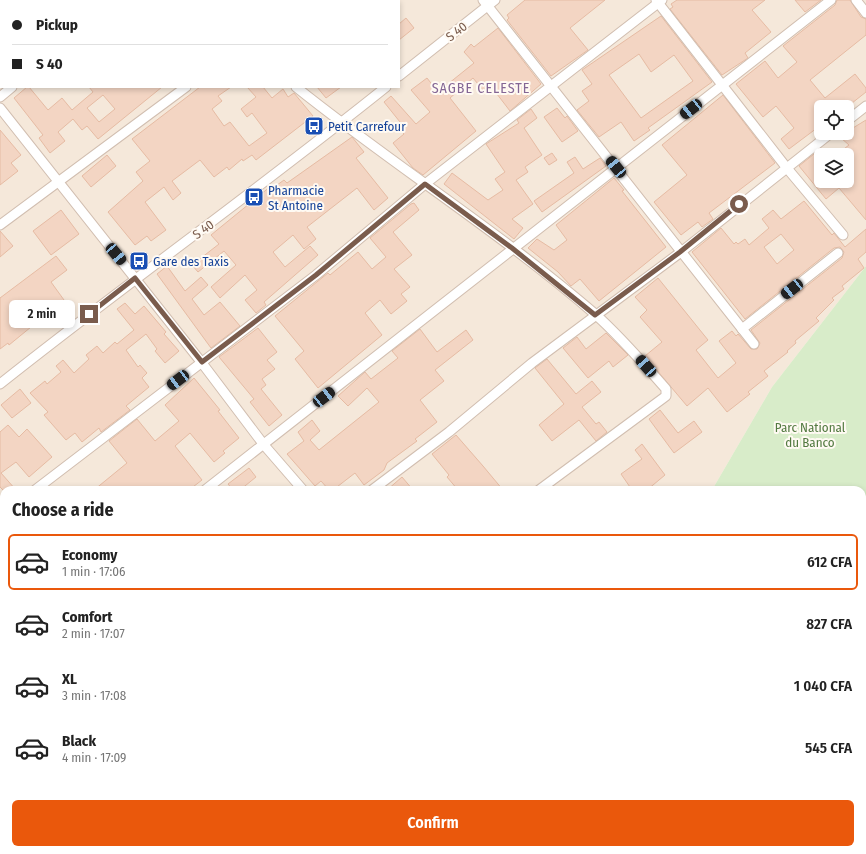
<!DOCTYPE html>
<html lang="en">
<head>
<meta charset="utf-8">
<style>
  :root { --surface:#fff; --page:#f2f2f2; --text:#222; --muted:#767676; --line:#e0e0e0; --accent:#ea580c }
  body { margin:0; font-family:"Fira Sans Condensed",sans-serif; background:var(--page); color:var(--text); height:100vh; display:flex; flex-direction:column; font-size:15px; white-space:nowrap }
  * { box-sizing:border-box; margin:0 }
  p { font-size:13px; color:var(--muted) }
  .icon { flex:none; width:22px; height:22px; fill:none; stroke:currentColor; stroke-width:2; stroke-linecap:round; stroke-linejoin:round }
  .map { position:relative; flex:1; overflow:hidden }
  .sheet { position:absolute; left:0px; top:486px; width:866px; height:368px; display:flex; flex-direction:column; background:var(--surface); border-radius:12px 12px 0 0; box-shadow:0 2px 6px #0003 }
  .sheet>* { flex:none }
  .banner { position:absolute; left:0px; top:0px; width:400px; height:88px; box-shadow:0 2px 6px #0003; display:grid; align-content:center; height:88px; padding:0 12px; background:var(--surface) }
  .tools { position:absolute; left:814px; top:100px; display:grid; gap:8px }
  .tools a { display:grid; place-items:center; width:40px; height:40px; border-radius:6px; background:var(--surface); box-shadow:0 2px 6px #0003; font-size:20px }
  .end { position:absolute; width:18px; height:18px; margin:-9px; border:5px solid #7a5c4d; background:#fff; box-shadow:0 0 0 2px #fff }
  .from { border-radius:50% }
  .bubble { position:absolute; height:28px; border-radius:6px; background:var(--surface); box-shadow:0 2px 6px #0003; font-size:13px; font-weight:600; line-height:28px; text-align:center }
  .car { position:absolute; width:12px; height:24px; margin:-12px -6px; border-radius:5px; box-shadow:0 0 3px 1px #0007; background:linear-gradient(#222 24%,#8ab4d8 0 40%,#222 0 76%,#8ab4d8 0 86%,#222 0) }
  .banner b { display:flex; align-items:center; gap:14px; height:38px; font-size:15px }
  .banner b+b { border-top:1px solid var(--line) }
  .banner i { width:10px; height:10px; background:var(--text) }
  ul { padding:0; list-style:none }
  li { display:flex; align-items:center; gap:12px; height:56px; margin:0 8px 6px; padding:0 4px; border:2px solid transparent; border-radius:6px }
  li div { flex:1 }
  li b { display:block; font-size:15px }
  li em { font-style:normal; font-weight:600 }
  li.selected { border-color:var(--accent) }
  li>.icon { width:36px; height:36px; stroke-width:1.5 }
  h2 { padding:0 12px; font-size:18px; line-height:48px }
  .cta { display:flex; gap:8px; margin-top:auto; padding:8px 12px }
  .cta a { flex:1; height:46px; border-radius:6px; background:var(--accent); color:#fff; font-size:16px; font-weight:600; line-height:46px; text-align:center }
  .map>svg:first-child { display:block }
</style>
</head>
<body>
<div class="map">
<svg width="866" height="854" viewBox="0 0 866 854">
  <rect width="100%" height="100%" fill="#fdf6ec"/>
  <path fill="#f5e8da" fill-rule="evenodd" d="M0,0H866V266L772,387L712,490H4V850H862L866,854H0ZM1,1H399V87H1ZM821,107H847V133H821ZM821,155H847V181H821Z"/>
  <polygon fill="#d8ecc9" points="866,266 866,854 544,854 545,850 862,850 862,490 712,490 772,387"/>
  <g fill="#f3d5c3" stroke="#e6bba3" fill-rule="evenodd">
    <polygon points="525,0 605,0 570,28 588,50 551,76 507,20 509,18 507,15"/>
    <polygon points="677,0 765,0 752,10 771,32 745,53 748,58 722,75 670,9 673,7 671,4"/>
    <polygon points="795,0 821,0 805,12"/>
    <polygon points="837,0 850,0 861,17 866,19 866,35 810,80 825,98 855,74 866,88 866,92 847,107 821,107 821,125 789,149 781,139 794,128 776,106 763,117 736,84 765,61 778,78 797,62 783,46 835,5"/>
    <path d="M661,16L712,82L648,128L650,130L634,141L621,122L599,137L577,110L589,101L582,91L592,84L582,70ZM639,54L651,72L674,55L693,81L641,118L609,75Z"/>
    <polygon points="406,18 414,28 399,40 399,24"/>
    <polygon points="498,28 541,84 510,111 490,85 483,90 473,78 450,98 476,131 423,175 413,168 393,143 404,134 396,125 400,122 384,102 391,96 416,124 430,112 411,90 427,78 438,92 474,63 464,52 471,44 474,47"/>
    <path d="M27,87H29L48,110L62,98L72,110L93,92L89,87H162L98,139L87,126L82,130L73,119L58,132L65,141L50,153L39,138L43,135L14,98ZM103,95L115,109L99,122L87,108Z"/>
    <polygon points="200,87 231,87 218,96 222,101 212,109 224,126 230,122 249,146 267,133 252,113 247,117 241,109 256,97 247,87 263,87 272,98 283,89 288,97 294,93 313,116 256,160 252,155 243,161 242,159 229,170 227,167 214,177 200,160 172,181 181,193 173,200 164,187 145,202 166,230 151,241 147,236 135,245 108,212 143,181 136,172 150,161 132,139"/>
    <polygon points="317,87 341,87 326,98"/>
    <polygon points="723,95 775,163 709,213 713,219 702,227 698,222 681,235 654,202 687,175 662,145"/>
    <polygon points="557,108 565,118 567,116 578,131 562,142 544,117"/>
    <polygon points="531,109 537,118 524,128 542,155 525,167 528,172 516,180 533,204 512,219 523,228 514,239 444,184 452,173 488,200 503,190 495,179 505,172 486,144 519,123 517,120"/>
    <polygon points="866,120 866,220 839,188 826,199 799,166 814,154 821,163 821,181 847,181 847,155 836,155 849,145 841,138 848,131"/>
    <polygon points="0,130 21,155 11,163 18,171 0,185"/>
    <polygon points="352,137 364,152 356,158 388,198 374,210 357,188 307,227 316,239 304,249 293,235 273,252 285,267 310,246 318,255 264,302 266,305 256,313 245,300 257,290 245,275 220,298 211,287 236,265 224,251 198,272 192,265 219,244 211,235 271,186 273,188 284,180 287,183"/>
    <polygon points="552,153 557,160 549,165 544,158"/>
    <polygon points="107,155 116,166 91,187 82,176"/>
    <polygon points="575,157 583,169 600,158 606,166 542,212 534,201 574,173 567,162"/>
    <polygon points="614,178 624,190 622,191 666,247 599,301 580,279 571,286 558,272 528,248 537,239 554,250 567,240 556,225"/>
    <path d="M804,201L832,235L834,233L845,247L866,229V252L858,259L864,268L842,286L844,289L832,298L834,300L816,318L819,321L795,341L796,343L787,351L788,352L764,371L768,376L748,392L750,394L727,412L708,388L687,406L645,356L662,342L640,317L647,310L635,297L658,278L708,340L696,350L718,378L736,363L719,341L732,331L736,336L738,334L751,349H757L760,343L751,330L842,258L844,252L840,247L834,248L745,319L692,252L721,228L734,244L736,242L738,244L745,239L749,245L769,228L762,219L773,210L781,219ZM781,234L794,250L777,264L764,247Z"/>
    <polygon points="414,203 419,210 393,232 412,255 394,269 410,287 401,294 407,301 391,314 380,300 365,313 382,335 318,388 295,359 304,351 275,316 328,273 330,275 358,252 372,269 386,257 370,238 411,204"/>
    <polygon points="61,210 79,234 51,255 33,231"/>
    <polygon points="0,231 13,246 0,257"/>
    <polygon points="56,256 67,270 51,282 64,300 9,345 8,343 0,349 0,298"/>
    <polygon points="167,266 185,291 201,277 208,285 192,299 204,315 220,302 240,326 211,348 157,274"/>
    <polygon points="125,303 135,314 144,306 166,332 164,334 179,351 165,363 155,351 157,349 146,334 126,350 138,367 140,365 147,373 142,378 149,387 126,406 130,410 101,432 99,428 82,442 75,433 66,440 44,415 48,412 30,393 45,381 47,384 61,372 56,366 63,360 74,373 89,359 86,355 97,346 103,353 115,342 117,344 134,330 117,309"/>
    <polygon points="258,328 277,352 267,360 275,369 262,379 266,385 261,389 282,415 269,426 250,402 254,399 219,357"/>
    <polygon points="420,329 437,352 466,330 473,340 435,370 444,381 420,400 437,422 415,439 417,441 387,463 384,470 364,485 355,473 333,490 329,490 321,481 315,486 287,454 304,441 298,432 312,420 320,431 310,440 319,450 379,402 367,388 348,406 338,396 365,372 371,379 398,358 392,351"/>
    <polygon points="606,333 628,355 613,367 609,361 588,378 563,348 577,337 586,349"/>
    <polygon points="547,359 576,394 592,381 601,392 582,407 596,424 599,422 607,432 596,441 579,420 552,441 539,425 564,404 535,368"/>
    <polygon points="194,378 220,410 218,411 239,438 223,451 225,453 214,462 190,433 175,446 202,480 189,490 94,490 127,463 109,441 137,419 155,441 179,421 165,405"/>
    <polygon points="20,389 31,403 12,418 1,405"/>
    <polygon points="660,410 678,433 694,421 702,432 674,453 649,419"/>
    <polygon points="8,425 19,437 27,429 52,457 29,477 16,462 1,473 16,490 3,490 0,487 0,432"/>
    <polygon points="456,435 483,466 503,490 458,490 447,477 449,475 432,454"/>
    <polygon points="642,444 665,475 647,490 632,490 621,474 642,459 635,450"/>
    <polygon points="249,468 256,477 240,490 233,490 228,484"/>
    <polygon points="402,477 413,490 387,490"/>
  </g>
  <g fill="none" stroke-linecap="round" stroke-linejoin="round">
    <defs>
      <g id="service">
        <polyline points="586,850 596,854"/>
        <polyline points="225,854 227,850"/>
        <polyline points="463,854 470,850"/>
      </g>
      <g id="minor">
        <polyline points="186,0 187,1"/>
        <polyline points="483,0 754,344"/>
        <polyline points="656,0 786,167 843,235"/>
        <polyline points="856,0 866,13"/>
        <polyline points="119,1 120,0"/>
        <polyline points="296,1 297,0"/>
        <polyline points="399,76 495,0"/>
        <path d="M296,87C393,165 500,232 595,314C621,337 643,363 666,389V396L662,399L539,490"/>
        <polyline points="0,97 12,87"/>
        <polyline points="0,108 202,363 264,445 303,490"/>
        <polyline points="847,121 866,106"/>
        <polyline points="0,225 186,87"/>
        <polyline points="742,329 838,253"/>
        <path d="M0,384C127,283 259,189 386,87"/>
        <polyline points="35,490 316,275 425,184 662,0"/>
        <polyline points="205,490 831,0"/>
        <polyline points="372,490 449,432 532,363 681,252 831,133"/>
        <polyline points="0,517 4,514"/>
        <polyline points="0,528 4,533"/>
        <polyline points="0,647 4,644"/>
        <polyline points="0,785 4,782"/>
        <polyline points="430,850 434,850"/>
      </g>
    </defs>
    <use href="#service" stroke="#d1beb0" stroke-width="6"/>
    <use href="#minor" stroke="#d1beb0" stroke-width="11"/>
    <use href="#service" stroke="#fff" stroke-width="4.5"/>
    <use href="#minor" stroke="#fff" stroke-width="9"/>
  </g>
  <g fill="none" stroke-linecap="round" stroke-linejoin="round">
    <polyline stroke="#7a5c4d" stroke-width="5" points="89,314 135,278 202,362 316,275 425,184 512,248 595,315 680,252 739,204"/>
  </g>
  <defs>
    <symbol id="bus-square" viewBox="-11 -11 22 22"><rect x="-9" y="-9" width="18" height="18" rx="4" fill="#1a4fb4" stroke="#fffaf3"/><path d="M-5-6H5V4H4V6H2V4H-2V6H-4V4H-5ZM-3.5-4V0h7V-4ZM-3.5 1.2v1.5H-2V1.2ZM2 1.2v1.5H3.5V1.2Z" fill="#fff"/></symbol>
  </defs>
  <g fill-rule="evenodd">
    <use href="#bus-square" x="303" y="115" width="22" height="22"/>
    <use href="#bus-square" x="243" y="186" width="22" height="22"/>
    <use href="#bus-square" x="128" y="250" width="22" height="22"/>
  </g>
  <g text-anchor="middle" stroke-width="4" stroke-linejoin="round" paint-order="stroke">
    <g font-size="13" fill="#7a5c4d" stroke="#fffaf3">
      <text transform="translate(456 31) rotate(-38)" y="5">S 40</text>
      <text transform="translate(203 229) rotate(-36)" y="5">S 40</text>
    </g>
    <g font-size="13" fill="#164399" stroke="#fffaf3" text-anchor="start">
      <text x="328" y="131">Petit Carrefour</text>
      <text x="268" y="195">Pharmacie<tspan x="268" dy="15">St Antoine</tspan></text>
      <text x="153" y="266">Gare des Taxis</text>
    </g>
    <g font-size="13" fill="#537a41" stroke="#fffaf3">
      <text x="810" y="432">Parc National<tspan x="810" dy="15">du Banco</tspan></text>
    </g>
    <g font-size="14" letter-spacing="1" fill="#846695" stroke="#fffaf3">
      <text x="481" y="93">SAGBE CELESTE</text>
    </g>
  </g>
</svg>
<div class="tools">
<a><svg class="icon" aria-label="locate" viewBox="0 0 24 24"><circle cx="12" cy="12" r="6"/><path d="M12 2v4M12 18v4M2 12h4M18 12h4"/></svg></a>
<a><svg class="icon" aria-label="layers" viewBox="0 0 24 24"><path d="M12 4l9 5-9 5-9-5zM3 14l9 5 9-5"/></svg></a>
</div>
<i class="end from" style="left:739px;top:204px"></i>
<i class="end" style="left:89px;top:314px"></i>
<div class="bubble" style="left:9px;top:300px;width:66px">2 min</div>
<i class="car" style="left:691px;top:109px;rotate:232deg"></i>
<i class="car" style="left:616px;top:167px;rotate:321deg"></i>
<i class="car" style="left:116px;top:254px;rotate:140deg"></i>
<i class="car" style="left:792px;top:289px;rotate:232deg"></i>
<i class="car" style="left:646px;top:366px;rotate:319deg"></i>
<i class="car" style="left:178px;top:380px;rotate:233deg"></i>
<i class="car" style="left:324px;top:397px;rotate:52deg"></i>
<div class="banner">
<b><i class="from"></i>Pickup</b>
<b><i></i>S 40</b>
</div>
<section class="sheet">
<h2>Choose a ride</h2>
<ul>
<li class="selected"><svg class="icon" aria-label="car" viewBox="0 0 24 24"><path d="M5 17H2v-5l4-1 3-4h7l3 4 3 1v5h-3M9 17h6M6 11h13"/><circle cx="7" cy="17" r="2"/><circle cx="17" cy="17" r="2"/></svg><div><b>Economy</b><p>1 min · 17:06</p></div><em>612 CFA</em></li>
<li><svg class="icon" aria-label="car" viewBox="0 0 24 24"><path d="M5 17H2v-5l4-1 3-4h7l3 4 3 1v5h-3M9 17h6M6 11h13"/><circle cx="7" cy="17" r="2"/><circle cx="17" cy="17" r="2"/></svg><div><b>Comfort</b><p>2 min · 17:07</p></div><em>827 CFA</em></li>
<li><svg class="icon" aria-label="car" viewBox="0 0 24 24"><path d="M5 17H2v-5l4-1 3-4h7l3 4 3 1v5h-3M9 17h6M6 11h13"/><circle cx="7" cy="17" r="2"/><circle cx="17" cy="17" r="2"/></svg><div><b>XL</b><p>3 min · 17:08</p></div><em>1 040 CFA</em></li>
<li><svg class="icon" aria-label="car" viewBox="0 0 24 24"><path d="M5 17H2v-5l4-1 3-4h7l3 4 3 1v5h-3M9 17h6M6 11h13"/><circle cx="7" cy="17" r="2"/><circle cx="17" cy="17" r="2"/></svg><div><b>Black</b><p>4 min · 17:09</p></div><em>545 CFA</em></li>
</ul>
<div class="cta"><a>Confirm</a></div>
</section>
</div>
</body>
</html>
